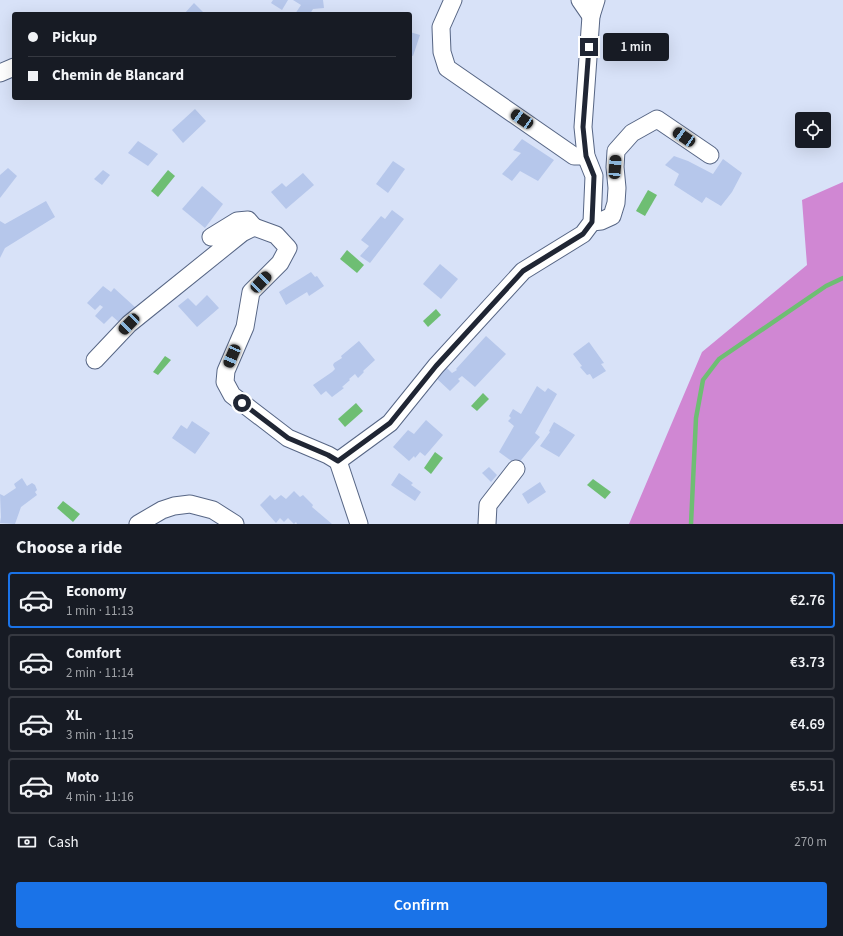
<!DOCTYPE html>
<html lang="en">
<head>
<meta charset="utf-8">
<style>
  :root { --surface:#171b24; --page:#242831; --text:#f1f3f6; --muted:#9ea1a6; --line:#363941; --accent:#1a73e8 }
  body { margin:0; font-family:"Source Sans 3",sans-serif; background:var(--page); color:var(--text); height:100vh; display:flex; flex-direction:column; font-size:15px; white-space:nowrap }
  * { box-sizing:border-box; margin:0 }
  p { font-size:13px; color:var(--muted) }
  .icon { flex:none; width:22px; height:22px; fill:none; stroke:currentColor; stroke-width:2; stroke-linecap:round; stroke-linejoin:round }
  .map { position:relative; height:524px; overflow:hidden }
  .details { display:flex; flex-direction:column; background:var(--surface); flex:1 }
  .details>* { flex:none }
  .hud { position:absolute; left:12px; top:12px; width:400px; height:88px; border-radius:4px; box-shadow:0 4px 16px #0002; display:grid; align-content:center; height:88px; padding:0 16px; background:var(--surface) }
  .fabs { position:absolute; left:795px; top:112px; display:grid; gap:8px }
  .fabs a { display:grid; place-items:center; width:36px; height:36px; border-radius:4px; background:var(--surface); box-shadow:0 4px 16px #0002; font-size:20px }
  .end { position:absolute; width:18px; height:18px; margin:-9px; border:5px solid #202634; background:#fff; box-shadow:0 0 0 2px #fff }
  .from { border-radius:50% }
  .bubble { position:absolute; height:28px; border-radius:4px; background:var(--surface); box-shadow:0 4px 16px #0002; font-size:13px; font-weight:600; line-height:28px; text-align:center }
  .car { position:absolute; width:12px; height:24px; margin:-12px -6px; border-radius:5px; box-shadow:0 0 3px 1px #0007; background:linear-gradient(#222 24%,#8ab4d8 0 40%,#222 0 76%,#8ab4d8 0 86%,#222 0) }
  .hud b { display:flex; align-items:center; gap:14px; height:38px; font-size:15px }
  .hud b+b { border-top:1px solid var(--line) }
  .hud i { width:10px; height:10px; background:var(--text) }
  ul { padding:0; list-style:none }
  li { display:flex; align-items:center; gap:12px; height:56px; margin:0 8px 6px; padding:0 8px; border:2px solid var(--line); border-radius:4px }
  li div { flex:1 }
  li b { display:block; font-size:15px }
  li em { font-style:normal; font-weight:600 }
  li.selected { border-color:var(--accent) }
  li>.icon { width:36px; height:36px; stroke-width:1.5 }
  h2 { padding:0 16px; font-size:18px; line-height:48px }
  .pay { display:flex; align-items:center; gap:10px; height:44px; padding:0 16px; font-size:15px }
  .pay p { margin-inline-start:auto }
  .cta { display:flex; gap:8px; margin-top:auto; padding:8px 16px }
  .cta a { flex:1; height:46px; border-radius:4px; background:var(--accent); color:#fff; font-size:16px; font-weight:600; line-height:46px; text-align:center }
  .map>svg:first-child { display:block }
</style>
</head>
<body>
<div class="map">
<svg width="843" height="524" viewBox="0 0 843 524">
  <rect width="100%" height="100%" fill="#d8e2f8"/>
  <polygon fill="#d087d3" points="843,182 843,524 629,524 702,352 807,265 802,200"/>
  <g fill="#6ebe73">
    <polygon points="168,170 175,176 158,197 151,191"/>
    <polygon points="648,190 657,195 645,216 636,211"/>
    <polygon points="347,250 364,265 357,273 340,259"/>
    <polygon points="436,309 441,315 428,327 423,321"/>
    <polygon points="165,356 171,360 158,375 153,372"/>
    <polygon points="483,393 489,399 477,411 471,406"/>
    <polygon points="356,403 363,411 345,427 338,419"/>
    <polygon points="435,452 443,458 431,474 424,468"/>
    <polygon points="593,479 611,492 605,499 587,485"/>
    <polygon points="63,501 80,514 73,522 57,508"/>
  </g>
  <g fill="none" stroke-linecap="round" stroke-linejoin="round">
    <polyline stroke="#6ebe73" stroke-width="4.5" points="691,524 696,418 703,380 719,359 826,286 843,278"/>
  </g>
  <g fill="#b6c7eb">
    <polygon points="273,0 288,0 282,10 271,3"/>
    <polygon points="293,0 323,0 324,8 313,9 310,14 295,14 301,5"/>
    <polygon points="194,3 205,14 184,14"/>
    <polygon points="410,32 420,35 413,56 410,55"/>
    <polygon points="195,109 206,121 183,143 172,130"/>
    <polygon points="522,139 554,160 538,181 520,171 512,181 502,174 521,153 513,150"/>
    <polygon points="138,141 158,154 148,166 128,153"/>
    <polygon points="674,156 688,161 713,174 723,159 742,173 732,192 721,206 706,197 702,203 674,185 679,174 665,165"/>
    <polygon points="393,161 405,169 388,193 376,184"/>
    <polygon points="8,168 17,176 0,198 0,175"/>
    <polygon points="103,170 110,175 102,185 94,179"/>
    <polygon points="303,173 314,185 286,209 271,192 282,183 286,187"/>
    <polygon points="202,186 223,204 205,228 182,209"/>
    <polygon points="46,201 55,217 5,248 0,258 0,221 5,224"/>
    <polygon points="392,210 404,219 370,263 360,256 369,246 361,240 381,216 385,219"/>
    <polygon points="440,264 458,279 441,299 423,284"/>
    <polygon points="311,272 315,277 317,276 324,286 309,296 307,292 286,305 279,292"/>
    <polygon points="103,286 111,292 114,288 136,308 120,323 112,316 104,324 95,316 103,307 100,305 95,310 87,303"/>
    <polygon points="207,295 219,308 197,327 178,306 188,298 196,306"/>
    <polygon points="486,336 506,354 475,387 462,376 458,379 460,381 450,391 435,377 445,366 452,373 457,370 456,369"/>
    <polygon points="359,341 375,360 363,371 364,372 358,378 355,374 349,379 350,380 342,387 344,388 332,397 326,391 321,395 313,385 332,372 335,369 333,365 334,363 342,358 341,356"/>
    <polygon points="589,342 604,363 601,364 606,371 593,379 590,374 587,375 580,367 582,366 573,354"/>
    <polygon points="537,386 545,392 548,388 557,394 535,433 540,437 517,465 499,452 514,426 508,421 511,418 509,416 513,409 521,414"/>
    <polygon points="426,420 443,435 425,456 420,452 415,458 414,456 409,461 393,447 408,430 414,434"/>
    <polygon points="192,421 210,433 195,454 172,438 181,425 187,429"/>
    <polygon points="554,422 575,435 559,457 540,446 550,432 549,431"/>
    <polygon points="489,467 497,475 491,482 482,473"/>
    <polygon points="399,473 413,483 411,485 421,492 415,501 391,485"/>
    <polygon points="22,478 27,486 32,483 35,485 37,490 35,492 37,495 21,507 15,524 0,523 1,517 0,494 4,496 16,488 14,484"/>
    <polygon points="540,482 546,492 528,504 522,494"/>
    <polygon points="294,491 300,497 303,495 313,505 312,507 332,524 297,524 296,522 294,524 288,518 284,522 280,518 276,523 260,505 270,495 275,500 281,495 286,499"/>
  </g>
  <g fill="none" stroke-linecap="round" stroke-linejoin="round">
    <defs>
      <g id="minor">
        <polyline points="453,0 441,27 442,52 447,68 574,156 586,156"/>
        <polyline points="580,0 591,16"/>
        <polyline points="0,73 14,67"/>
        <polyline points="592,222 601,221 612,216 616,203 617,188 615,167 616,151 632,133 657,119 710,155"/>
        <polyline points="254,227 276,235 288,248 280,263 251,292 245,327 226,371 225,382 232,395 288,438 328,455 338,461"/>
        <polyline points="95,360 129,324 242,233 254,227 248,220 237,221 211,237"/>
        <polyline points="138,524 162,510 174,506 190,504 213,510 235,524"/>
        <polyline points="359,524 338,461 390,423 436,366 523,271 583,234 592,222 594,176 586,156 583,127 591,16 596,0"/>
        <polyline points="487,524 488,505 516,469"/>
      </g>
    </defs>
    <use href="#minor" stroke="#576685" stroke-width="19"/>
    <use href="#minor" stroke="#fff" stroke-width="17"/>
  </g>
  <g fill="none" stroke-linecap="round" stroke-linejoin="round">
    <polyline stroke="#202634" stroke-width="5" points="242,403 288,438 328,455 338,461 390,423 436,366 523,271 583,234 592,222 594,176 586,156 583,127 589,47"/>
  </g>
</svg>
<div class="fabs">
<a><svg class="icon" aria-label="locate" viewBox="0 0 24 24"><circle cx="12" cy="12" r="6"/><path d="M12 2v4M12 18v4M2 12h4M18 12h4"/></svg></a>
</div>
<i class="end from" style="left:242px;top:403px"></i>
<i class="end" style="left:589px;top:47px"></i>
<div class="bubble" style="left:603px;top:33px;width:66px">1 min</div>
<i class="car" style="left:522px;top:119px;rotate:304deg"></i>
<i class="car" style="left:684px;top:137px;rotate:304deg"></i>
<i class="car" style="left:615px;top:167px;rotate:4deg"></i>
<i class="car" style="left:261px;top:282px;rotate:44deg"></i>
<i class="car" style="left:129px;top:324px;rotate:224deg"></i>
<i class="car" style="left:232px;top:356px;rotate:203deg"></i>
<div class="hud">
<b><i class="from"></i>Pickup</b>
<b><i></i>Chemin de Blancard</b>
</div>
</div>
<section class="details">
<h2>Choose a ride</h2>
<ul>
<li class="selected"><svg class="icon" aria-label="car" viewBox="0 0 24 24"><path d="M5 17H2v-5l4-1 3-4h7l3 4 3 1v5h-3M9 17h6M6 11h13"/><circle cx="7" cy="17" r="2"/><circle cx="17" cy="17" r="2"/></svg><div><b>Economy</b><p>1 min · 11:13</p></div><em>€2.76</em></li>
<li><svg class="icon" aria-label="car" viewBox="0 0 24 24"><path d="M5 17H2v-5l4-1 3-4h7l3 4 3 1v5h-3M9 17h6M6 11h13"/><circle cx="7" cy="17" r="2"/><circle cx="17" cy="17" r="2"/></svg><div><b>Comfort</b><p>2 min · 11:14</p></div><em>€3.73</em></li>
<li><svg class="icon" aria-label="car" viewBox="0 0 24 24"><path d="M5 17H2v-5l4-1 3-4h7l3 4 3 1v5h-3M9 17h6M6 11h13"/><circle cx="7" cy="17" r="2"/><circle cx="17" cy="17" r="2"/></svg><div><b>XL</b><p>3 min · 11:15</p></div><em>€4.69</em></li>
<li><svg class="icon" aria-label="car" viewBox="0 0 24 24"><path d="M5 17H2v-5l4-1 3-4h7l3 4 3 1v5h-3M9 17h6M6 11h13"/><circle cx="7" cy="17" r="2"/><circle cx="17" cy="17" r="2"/></svg><div><b>Moto</b><p>4 min · 11:16</p></div><em>€5.51</em></li>
</ul>
<div class="pay"><svg class="icon" aria-label="cash" viewBox="0 0 24 24"><path d="M3 7h18v10H3z"/><circle cx="12" cy="12" r="2"/></svg>Cash<p>270 m</p></div>
<div class="cta"><a>Confirm</a></div>
</section>
</body>
</html>
